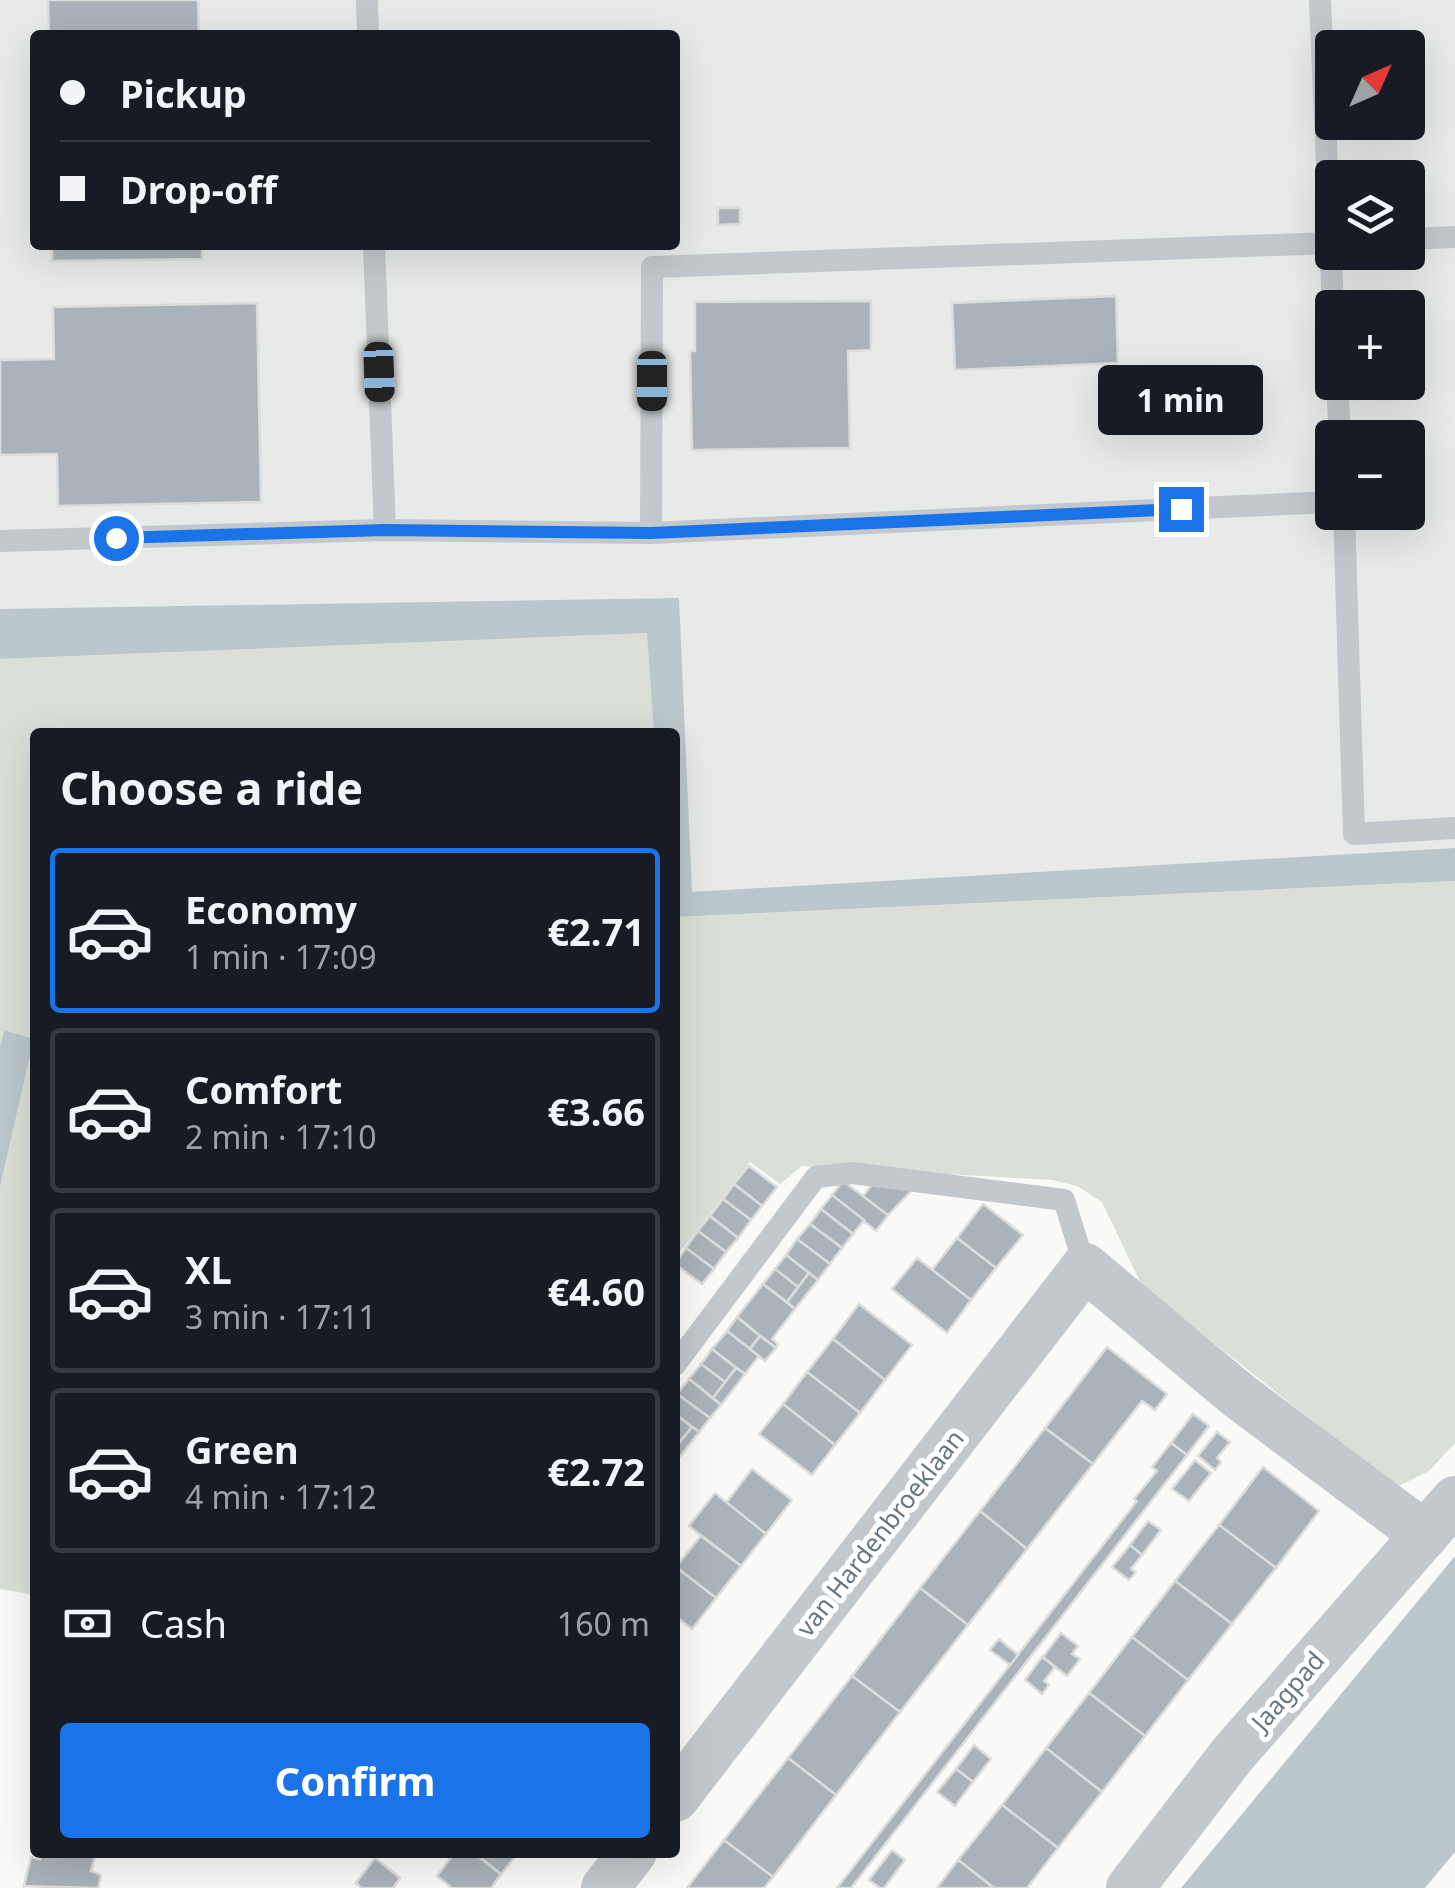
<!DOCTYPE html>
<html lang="en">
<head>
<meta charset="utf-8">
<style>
  :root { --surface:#171b24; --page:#242831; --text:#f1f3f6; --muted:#9ea1a6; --line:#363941; --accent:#1a73e8 }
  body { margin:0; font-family:"Noto Sans",sans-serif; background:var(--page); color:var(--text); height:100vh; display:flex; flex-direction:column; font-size:38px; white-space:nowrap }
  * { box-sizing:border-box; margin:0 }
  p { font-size:32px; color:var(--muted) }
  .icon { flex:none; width:55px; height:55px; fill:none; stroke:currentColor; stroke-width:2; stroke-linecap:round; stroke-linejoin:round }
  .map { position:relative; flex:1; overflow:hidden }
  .details { position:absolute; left:30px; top:728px; width:650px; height:1130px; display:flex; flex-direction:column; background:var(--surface); border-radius:10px; box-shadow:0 10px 40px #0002 }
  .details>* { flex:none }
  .top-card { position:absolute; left:30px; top:30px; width:650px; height:220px; border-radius:10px; box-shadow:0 10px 40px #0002; display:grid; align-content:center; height:220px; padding:0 30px; background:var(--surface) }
  .needle { width:65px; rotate:45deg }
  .tools { position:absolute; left:1315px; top:30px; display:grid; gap:20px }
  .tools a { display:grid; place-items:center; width:110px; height:110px; border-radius:10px; background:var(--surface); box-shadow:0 10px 40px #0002; font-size:50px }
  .end { position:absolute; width:45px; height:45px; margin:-22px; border:12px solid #1a73e8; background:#fff; box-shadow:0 0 0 5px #fff }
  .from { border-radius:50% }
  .bubble { position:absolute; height:70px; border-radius:10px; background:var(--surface); box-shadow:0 10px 40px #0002; font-size:32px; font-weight:700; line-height:70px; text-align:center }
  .car { position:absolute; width:30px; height:60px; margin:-30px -15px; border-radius:12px; box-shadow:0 0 8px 2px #0007; background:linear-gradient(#222 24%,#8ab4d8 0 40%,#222 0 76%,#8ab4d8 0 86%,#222 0) }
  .top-card b { display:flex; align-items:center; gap:35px; height:95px; font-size:38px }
  .top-card b+b { border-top:2px solid var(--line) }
  .top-card i { width:25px; height:25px; background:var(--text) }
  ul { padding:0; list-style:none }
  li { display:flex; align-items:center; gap:30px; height:165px; margin:0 20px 15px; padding:0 10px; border:5px solid var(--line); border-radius:10px }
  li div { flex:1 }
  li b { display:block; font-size:38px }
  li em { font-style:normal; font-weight:700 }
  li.on { border-color:var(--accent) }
  li>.icon { width:90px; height:90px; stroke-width:1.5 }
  h2 { padding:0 30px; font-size:45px; line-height:120px }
  .pay { display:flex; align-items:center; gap:25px; height:110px; padding:0 30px; font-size:38px }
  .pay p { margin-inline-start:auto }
  .action { display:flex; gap:20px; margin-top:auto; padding:20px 30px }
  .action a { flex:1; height:115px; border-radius:10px; background:var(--accent); color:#fff; font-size:40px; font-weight:700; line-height:115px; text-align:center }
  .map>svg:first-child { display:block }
</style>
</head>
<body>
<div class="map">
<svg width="1455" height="1888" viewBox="0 0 1455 1888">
  <rect width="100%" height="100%" fill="#fafaf8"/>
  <path fill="#e8e9e9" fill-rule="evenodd" d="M0,0H1455V850L676,906L675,732L0,625ZM35,35H675V245H35ZM1332,48H1408V122H1332ZM1332,178H1408V252H1332ZM1332,308H1408V382H1332ZM1332,438H1408V512H1332Z"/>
  <g fill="#dadfd7">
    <polygon points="647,633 654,732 35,732 35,1595 0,1589 0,1187 34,1039 4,1030 0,1047 0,659"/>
    <polygon points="1455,881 1455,1443 1429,1471 1396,1487 1142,1286 1102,1202 1077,1186 1052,1180 802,1166 780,1184 750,1162 675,1258 675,917"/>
  </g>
  <g fill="#bbc7cb">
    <polygon points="679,598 692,892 1455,848 1455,881 675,917 675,732 654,732 647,633 0,659 0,609"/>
    <polygon points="4,1030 34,1039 0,1187 0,1047"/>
    <polygon points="1455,1556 1455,1852 1425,1888 1181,1888"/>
  </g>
  <g fill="#aab3b9" stroke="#dcdcda" stroke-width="2.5">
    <polygon points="48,0 198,0 199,35 49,35"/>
    <polygon points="718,208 740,208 740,224 718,225"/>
    <polygon points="52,245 202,245 202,259 52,261"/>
    <polygon points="1116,296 1118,363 955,370 952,303"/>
    <polygon points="871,301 871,350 848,351 850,448 692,450 690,351 695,351 695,302"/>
    <polygon points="257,303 261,502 58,506 57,454 0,455 0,360 54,359 53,307"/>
    <polygon points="749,1166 777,1187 762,1206 734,1184"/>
    <polygon points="843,1181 888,1215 876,1231 832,1195"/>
    <polygon points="874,1182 915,1187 888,1215 863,1196"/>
    <polygon points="734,1184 762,1206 751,1220 723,1199"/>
    <polygon points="832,1195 864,1220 853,1234 821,1209"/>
    <polygon points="723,1199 751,1220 738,1238 710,1216"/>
    <polygon points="983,1204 1023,1235 996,1268 957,1238"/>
    <polygon points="821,1209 853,1234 842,1248 810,1224"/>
    <polygon points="710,1216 738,1238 726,1252 698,1231"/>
    <polygon points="810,1224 842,1248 830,1264 797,1239"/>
    <polygon points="698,1231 726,1252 714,1269 686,1248"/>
    <polygon points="957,1238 996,1268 971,1300 932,1270"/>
    <polygon points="797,1239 830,1264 818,1280 786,1255"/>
    <polygon points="686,1248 714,1269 702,1284 675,1264"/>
    <polygon points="786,1255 809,1273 798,1287 775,1269"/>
    <polygon points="917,1258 971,1300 947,1333 892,1289"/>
    <polygon points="775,1269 798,1287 787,1302 763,1284"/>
    <polygon points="809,1273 818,1280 795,1309 787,1302"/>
    <polygon points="763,1284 795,1309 772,1339 778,1344 776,1348 737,1317"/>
    <polygon points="859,1304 912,1345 885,1380 833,1339"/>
    <polygon points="737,1317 760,1336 750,1349 727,1331"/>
    <polygon points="727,1331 759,1356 745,1374 712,1349"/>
    <polygon points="760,1336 776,1348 765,1361 750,1349"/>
    <polygon points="833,1339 885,1380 860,1413 807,1372"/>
    <polygon points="1107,1347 1167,1394 1155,1410 1142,1401 1093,1464 1045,1428"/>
    <polygon points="712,1349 736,1368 725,1382 701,1364"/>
    <polygon points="701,1364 725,1382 713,1398 689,1379"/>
    <polygon points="736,1368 745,1374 721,1405 713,1398"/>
    <polygon points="807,1372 860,1413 835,1445 783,1404"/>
    <polygon points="689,1379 721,1405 710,1418 677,1394"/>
    <polygon points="677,1394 710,1418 699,1432 675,1414"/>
    <polygon points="783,1404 835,1445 812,1475 759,1434"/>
    <polygon points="675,1414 692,1427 679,1443 675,1440"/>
    <polygon points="1193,1414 1209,1426 1187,1455 1171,1443"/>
    <polygon points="692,1427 699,1432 675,1463 675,1448"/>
    <polygon points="1045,1428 1093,1464 1027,1549 980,1511"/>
    <polygon points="1217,1432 1230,1442 1217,1458 1221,1462 1215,1470 1198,1456"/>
    <polygon points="1171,1443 1187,1455 851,1888 837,1888 1137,1501 1134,1499 1157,1471 1152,1467"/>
    <polygon points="1195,1460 1211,1473 1189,1501 1172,1489"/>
    <polygon points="1263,1467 1319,1511 1276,1568 1219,1525"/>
    <polygon points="752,1469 792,1500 766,1534 726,1503"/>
    <polygon points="715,1493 766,1534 741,1566 689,1526"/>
    <polygon points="980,1511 1027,1549 968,1625 920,1588"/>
    <polygon points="1148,1521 1161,1530 1142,1555 1130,1545"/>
    <polygon points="1219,1525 1276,1568 1232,1624 1175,1581"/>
    <polygon points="701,1536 741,1566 716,1598 676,1567"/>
    <polygon points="1130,1545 1142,1555 1131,1569 1136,1572 1129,1580 1112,1567"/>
    <polygon points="676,1567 716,1598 692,1629 675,1616"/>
    <polygon points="1175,1581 1232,1624 1188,1680 1132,1637"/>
    <polygon points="920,1588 968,1625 900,1712 852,1676"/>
    <polygon points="1061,1633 1078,1646 1072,1654 1080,1659 1067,1676 1043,1657"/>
    <polygon points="1132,1637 1188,1680 1145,1736 1089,1693"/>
    <polygon points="999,1639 1018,1655 1010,1665 990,1650"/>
    <polygon points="1042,1657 1055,1667 1044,1681 1049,1685 1042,1694 1025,1680"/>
    <polygon points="852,1676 900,1712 836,1795 788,1758"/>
    <polygon points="1089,1693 1145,1736 1102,1792 1046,1748"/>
    <polygon points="974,1745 991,1759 973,1782 956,1769"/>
    <polygon points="1046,1748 1102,1792 1058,1848 1002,1805"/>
    <polygon points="788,1758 836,1795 773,1877 724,1840"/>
    <polygon points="956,1769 973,1782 955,1806 937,1792"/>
    <polygon points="1002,1805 1058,1848 1027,1888 994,1888 958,1860"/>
    <polygon points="724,1840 773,1877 764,1888 687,1888"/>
    <polygon points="892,1850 905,1860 884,1888 880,1888 869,1880"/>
    <polygon points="42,1852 96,1852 91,1871 101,1875 98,1888 24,1886 31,1857 40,1859"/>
    <polygon points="455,1852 473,1852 501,1874 491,1888 452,1888 437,1876"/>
    <polygon points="473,1852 519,1852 501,1874"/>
    <polygon points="375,1858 400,1878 393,1888 362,1888 356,1883"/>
    <polygon points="958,1860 994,1888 937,1888"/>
  </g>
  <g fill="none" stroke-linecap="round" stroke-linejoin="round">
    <g stroke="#c3c8cc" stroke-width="22">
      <polyline points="367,0 368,35"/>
      <polyline points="1320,0 1333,308"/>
      <polyline points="1408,239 1455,237"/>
      <polyline points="374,245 385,530"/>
      <polyline points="1337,382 1340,438"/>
      <polyline points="1344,512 1354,834 1455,828"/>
      <polyline points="651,533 652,267 1332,243"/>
      <polyline points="0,541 385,530 651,533 1332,502"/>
      <polyline points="675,1365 816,1177 852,1173 1064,1200 1085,1267"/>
    </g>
    <g stroke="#c3c8cc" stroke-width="48">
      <polyline points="675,1798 1085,1267 1238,1395 1425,1535"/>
      <polyline points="605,1888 633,1852"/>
      <polyline points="1130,1888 1232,1755 1455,1500"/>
    </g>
  </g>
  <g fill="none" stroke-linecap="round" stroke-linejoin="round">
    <polyline stroke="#1a73e8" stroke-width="12" points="116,538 385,530 651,533 1181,509"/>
  </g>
  <g text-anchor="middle" stroke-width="10" stroke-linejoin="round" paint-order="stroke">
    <g font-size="25" fill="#657683" stroke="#fff">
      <text transform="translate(880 1533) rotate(-52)" y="9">van Hardenbroeklaan</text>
      <text transform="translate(1288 1691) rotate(-49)" y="9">Jaagpad</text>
    </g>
  </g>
</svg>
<div class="tools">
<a><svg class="needle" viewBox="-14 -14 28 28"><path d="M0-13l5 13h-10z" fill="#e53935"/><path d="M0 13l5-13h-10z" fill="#9ea1a6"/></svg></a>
<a><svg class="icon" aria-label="layers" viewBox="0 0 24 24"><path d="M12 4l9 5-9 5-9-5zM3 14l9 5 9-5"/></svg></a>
<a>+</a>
<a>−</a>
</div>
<i class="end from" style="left:116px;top:538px"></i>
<i class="end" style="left:1181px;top:509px"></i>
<div class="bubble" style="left:1098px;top:365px;width:165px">1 min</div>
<i class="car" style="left:379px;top:372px;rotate:178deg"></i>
<i class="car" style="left:652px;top:381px;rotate:180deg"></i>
<div class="top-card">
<b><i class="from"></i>Pickup</b>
<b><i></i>Drop-off</b>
</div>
<section class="details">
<h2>Choose a ride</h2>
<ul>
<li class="on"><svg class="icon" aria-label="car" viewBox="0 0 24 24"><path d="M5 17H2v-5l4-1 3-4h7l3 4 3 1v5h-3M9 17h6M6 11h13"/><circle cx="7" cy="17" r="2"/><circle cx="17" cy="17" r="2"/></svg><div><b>Economy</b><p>1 min · 17:09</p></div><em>€2.71</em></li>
<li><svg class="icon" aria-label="car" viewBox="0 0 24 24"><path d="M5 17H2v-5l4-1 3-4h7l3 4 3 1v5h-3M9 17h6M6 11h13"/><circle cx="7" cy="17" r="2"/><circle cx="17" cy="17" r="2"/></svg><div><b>Comfort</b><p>2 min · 17:10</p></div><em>€3.66</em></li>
<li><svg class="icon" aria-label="car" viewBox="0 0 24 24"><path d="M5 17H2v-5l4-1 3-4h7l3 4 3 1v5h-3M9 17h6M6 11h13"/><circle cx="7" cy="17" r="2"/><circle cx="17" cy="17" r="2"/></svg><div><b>XL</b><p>3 min · 17:11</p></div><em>€4.60</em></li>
<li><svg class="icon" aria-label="car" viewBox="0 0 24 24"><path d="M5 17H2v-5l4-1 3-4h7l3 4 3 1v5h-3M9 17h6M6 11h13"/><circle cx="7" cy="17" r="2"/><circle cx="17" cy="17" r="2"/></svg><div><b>Green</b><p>4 min · 17:12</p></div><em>€2.72</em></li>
</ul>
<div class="pay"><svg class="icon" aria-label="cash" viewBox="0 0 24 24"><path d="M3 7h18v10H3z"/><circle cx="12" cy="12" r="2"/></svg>Cash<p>160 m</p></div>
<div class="action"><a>Confirm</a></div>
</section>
</div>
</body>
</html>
